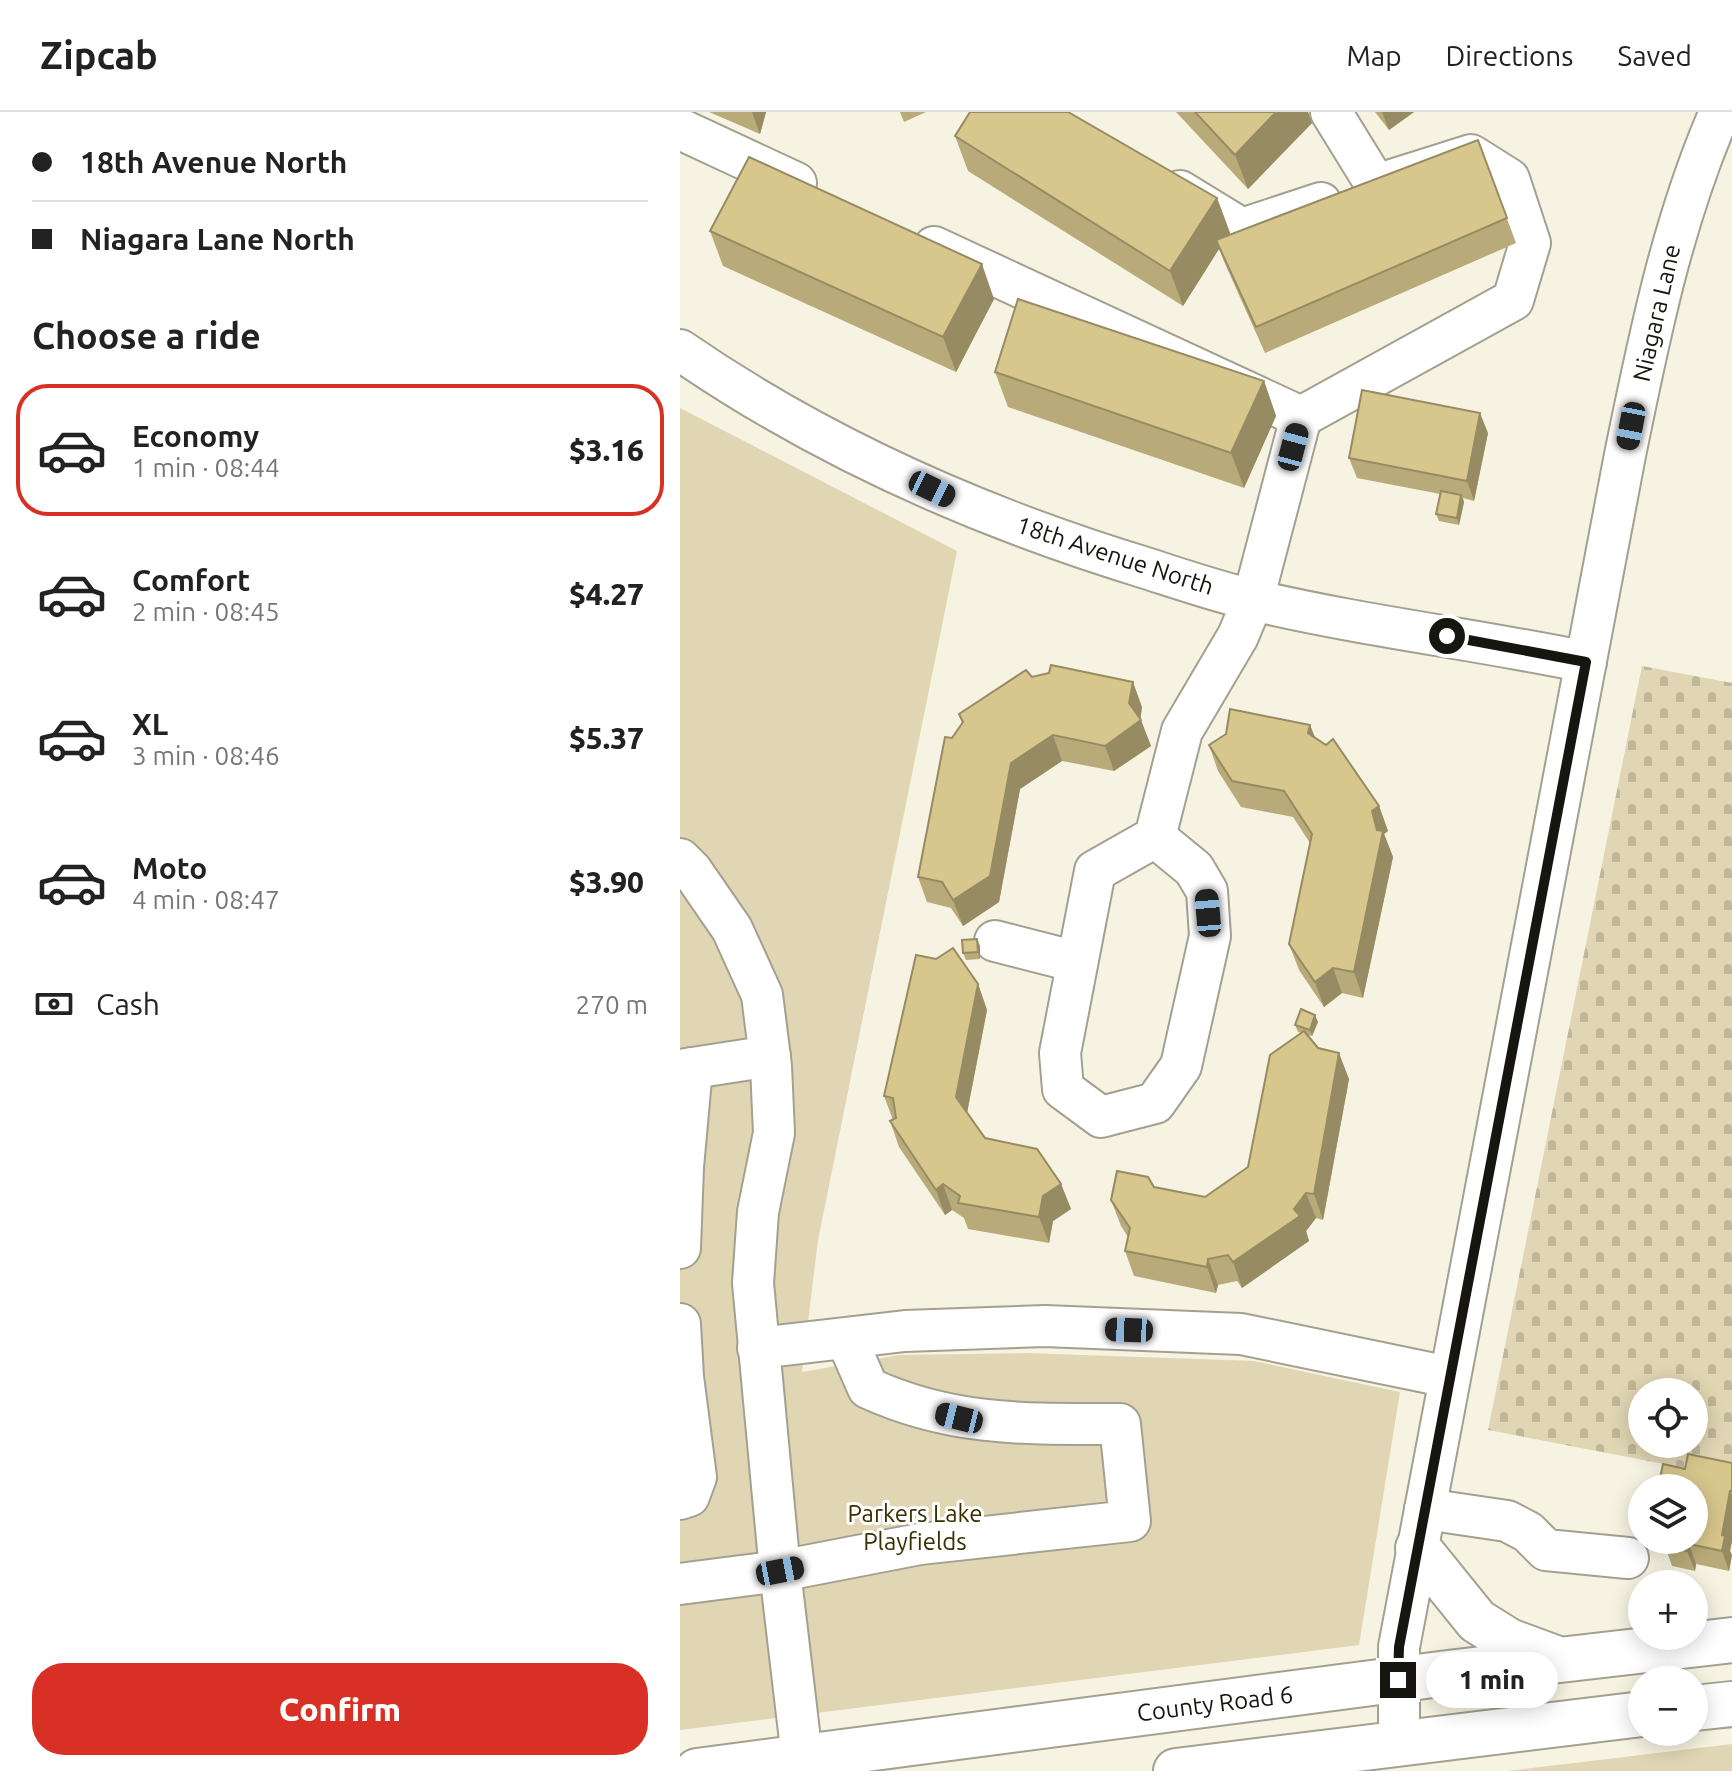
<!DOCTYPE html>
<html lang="en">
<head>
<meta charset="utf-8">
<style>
  :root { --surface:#fff; --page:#f6f6f6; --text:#222; --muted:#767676; --line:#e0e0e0; --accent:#d93025 }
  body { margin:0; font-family:Ubuntu,sans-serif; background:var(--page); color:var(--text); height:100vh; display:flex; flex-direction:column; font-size:30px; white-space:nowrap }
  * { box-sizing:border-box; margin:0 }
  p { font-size:26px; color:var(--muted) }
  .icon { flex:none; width:44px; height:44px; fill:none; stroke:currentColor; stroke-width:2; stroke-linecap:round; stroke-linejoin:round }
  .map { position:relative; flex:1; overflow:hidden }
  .sheet { display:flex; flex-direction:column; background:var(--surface); width:680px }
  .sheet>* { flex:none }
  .guide { display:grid; align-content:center; height:176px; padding:0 32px; background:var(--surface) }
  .controls { position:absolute; left:948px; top:1266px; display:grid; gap:16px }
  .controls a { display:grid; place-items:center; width:80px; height:80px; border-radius:50%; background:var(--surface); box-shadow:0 4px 20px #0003; font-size:40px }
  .end { position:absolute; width:36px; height:36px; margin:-18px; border:10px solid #171510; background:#fff; box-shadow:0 0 0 4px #fff }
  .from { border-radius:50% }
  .bubble { position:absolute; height:56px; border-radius:28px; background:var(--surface); box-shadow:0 4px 20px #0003; font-size:26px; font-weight:800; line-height:56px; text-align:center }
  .car { position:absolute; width:24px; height:48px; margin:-24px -12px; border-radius:10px; box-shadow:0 0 6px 2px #0007; background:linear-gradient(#222 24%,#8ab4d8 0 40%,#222 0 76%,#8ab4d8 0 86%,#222 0) }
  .guide b { display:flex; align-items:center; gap:28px; height:76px; font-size:30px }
  .guide b+b { border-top:2px solid var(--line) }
  .guide i { width:20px; height:20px; background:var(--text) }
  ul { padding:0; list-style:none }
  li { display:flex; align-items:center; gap:24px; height:132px; margin:0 16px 12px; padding:0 16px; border:4px solid transparent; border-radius:32px }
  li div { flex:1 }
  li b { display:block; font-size:30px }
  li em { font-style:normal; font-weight:800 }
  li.active { border-color:var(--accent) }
  li>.icon { width:72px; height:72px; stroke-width:1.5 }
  h2 { padding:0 32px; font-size:36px; line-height:96px }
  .pay { display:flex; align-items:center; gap:20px; height:88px; padding:0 32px; font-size:30px }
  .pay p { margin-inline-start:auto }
  .cta { display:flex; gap:16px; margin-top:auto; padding:16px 32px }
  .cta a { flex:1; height:92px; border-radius:32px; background:var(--accent); color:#fff; font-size:32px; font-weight:800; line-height:92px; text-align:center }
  header { display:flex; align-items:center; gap:48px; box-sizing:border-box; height:112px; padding:0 40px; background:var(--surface); border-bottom:2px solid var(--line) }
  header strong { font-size:38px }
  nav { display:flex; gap:44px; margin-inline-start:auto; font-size:28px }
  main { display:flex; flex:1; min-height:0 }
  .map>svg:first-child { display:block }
</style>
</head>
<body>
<header>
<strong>Zipcab</strong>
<nav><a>Map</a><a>Directions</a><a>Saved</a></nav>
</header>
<main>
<section class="sheet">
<div class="guide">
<b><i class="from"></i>18th Avenue North</b>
<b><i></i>Niagara Lane North</b>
</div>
<h2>Choose a ride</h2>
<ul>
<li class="active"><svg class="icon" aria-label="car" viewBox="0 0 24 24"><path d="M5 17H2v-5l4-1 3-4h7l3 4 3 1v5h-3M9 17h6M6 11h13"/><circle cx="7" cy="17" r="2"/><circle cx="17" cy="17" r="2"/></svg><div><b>Economy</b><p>1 min · 08:44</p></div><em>$3.16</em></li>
<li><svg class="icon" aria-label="car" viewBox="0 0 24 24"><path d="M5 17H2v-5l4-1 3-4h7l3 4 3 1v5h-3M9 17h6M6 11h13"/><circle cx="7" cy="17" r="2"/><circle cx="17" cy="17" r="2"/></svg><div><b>Comfort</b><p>2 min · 08:45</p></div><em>$4.27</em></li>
<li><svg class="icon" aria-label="car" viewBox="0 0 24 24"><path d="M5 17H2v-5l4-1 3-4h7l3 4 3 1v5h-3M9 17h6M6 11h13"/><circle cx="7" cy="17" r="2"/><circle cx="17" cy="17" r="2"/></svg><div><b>XL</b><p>3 min · 08:46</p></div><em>$5.37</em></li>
<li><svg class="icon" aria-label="car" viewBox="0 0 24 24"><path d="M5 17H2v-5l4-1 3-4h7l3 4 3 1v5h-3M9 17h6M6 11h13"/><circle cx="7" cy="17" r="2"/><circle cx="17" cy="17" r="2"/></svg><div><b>Moto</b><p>4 min · 08:47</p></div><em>$3.90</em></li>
</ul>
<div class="pay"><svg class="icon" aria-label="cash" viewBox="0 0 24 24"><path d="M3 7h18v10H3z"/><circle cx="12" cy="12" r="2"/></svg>Cash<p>270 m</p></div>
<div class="cta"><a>Confirm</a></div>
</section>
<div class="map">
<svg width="1052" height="1659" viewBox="0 0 1052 1659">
  <defs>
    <pattern id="cemetery-stones" width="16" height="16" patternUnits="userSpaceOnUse" patternTransform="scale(2)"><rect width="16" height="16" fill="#e0d6b3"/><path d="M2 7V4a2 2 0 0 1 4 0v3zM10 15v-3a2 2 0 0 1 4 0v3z" fill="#bfb799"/></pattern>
  </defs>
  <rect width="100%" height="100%" fill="#f7f3e2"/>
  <g fill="#e0d6b3">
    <polygon points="0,296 277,439 138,1128 122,1260 219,1243 346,1241 574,1249 720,1280 679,1533 0,1618"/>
    <polygon points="1052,1632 1052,1659 827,1659"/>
  </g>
  <path fill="url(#cemetery-stones)" fill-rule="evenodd" d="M962,554L1052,571V1365L808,1318ZM962,1280H1014V1332H962Z"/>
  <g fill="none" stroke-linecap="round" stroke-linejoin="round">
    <defs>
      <g id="minor">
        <polyline points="0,17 116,71"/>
        <polyline points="500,79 562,117 641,91"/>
        <polyline points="254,135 621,305"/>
        <path d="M0,238C142,336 304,407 469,457C503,468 538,480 573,488C683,514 795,527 906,550"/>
        <polyline points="475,725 415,759 380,941 383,977 421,1005 475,991 501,954 530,824 527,779 514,757 475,725 502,619 558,524 573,488 621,305 833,188 850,131 829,67 791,43 696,73 651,0"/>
        <polyline points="0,747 12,759 52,817 82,883 91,954 94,1021 78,1100 73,1171 100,1459 122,1645"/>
        <polyline points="315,829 397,850"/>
        <polyline points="0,958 90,944"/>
        <polyline points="0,1136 3,1055 12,956"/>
        <polyline points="0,1212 3,1265 16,1365 9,1384 0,1387"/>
        <polyline points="78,1236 225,1219 365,1214 561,1222 769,1265"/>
        <polyline points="745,1397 827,1409 848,1420 866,1438 948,1446"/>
        <path d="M0,1472L100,1459L240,1432L450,1409L440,1312C349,1312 273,1315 188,1276L167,1228"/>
        <path d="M719,1630V1535L945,343C969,226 992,110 1040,0"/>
      </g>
      <g id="major">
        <polyline points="738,1436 797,1509 829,1529 875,1546"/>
        <polyline points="1014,1596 1052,1592"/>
        <polyline points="17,1659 768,1561 1052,1528"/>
        <polyline points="496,1659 962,1602"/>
      </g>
    </defs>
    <use href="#minor" stroke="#a4a090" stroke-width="44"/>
    <use href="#major" stroke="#a4a090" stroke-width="48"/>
    <use href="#minor" stroke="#fff" stroke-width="40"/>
    <use href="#major" stroke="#fff" stroke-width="44"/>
  </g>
  <g fill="#b9ab79">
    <polygon points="29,0 86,0 80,22"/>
    <polygon points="220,0 246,0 224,10"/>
    <polygon points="496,0 628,0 632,11 568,77"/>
    <polygon points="695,0 734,0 709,18"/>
    <polygon points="275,24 537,86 550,121 548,124 798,28 836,131 585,241 546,154 539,137 503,194 288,59"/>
    <polygon points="30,119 314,187 276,260 43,154"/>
    <polygon points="315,260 584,269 596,304 564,376 328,295"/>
    <polygon points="808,321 794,389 783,386 784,390 779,413 759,409 756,402 760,382 677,366 669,346"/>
    <polygon points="352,565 462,595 460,607 471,634 434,659 382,649 340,677 319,790 283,814 271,796 247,790 238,765 282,611 279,602"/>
    <polygon points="630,613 635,625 699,694 708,719 704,722 713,745 683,886 662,881 644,895 619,858 609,832 630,731 613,705 561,695 538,659 529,633"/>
    <polygon points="300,834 300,847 286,848 283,841"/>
    <polygon points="298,872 307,898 287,1001 305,1026 381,1072 391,1097 373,1109 369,1131 288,1117 284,1106 272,1098 265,1103 219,1035 210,1009 213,1008 204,984"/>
    <polygon points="638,910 632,924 627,923 638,936 669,967 643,1108 636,1106 626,1119 629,1129 562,1176 557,1169 538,1173 536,1181 454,1164 445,1139 448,1125 441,1114 431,1088 474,1075 525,1085 568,1055 622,921 618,920 615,913"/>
    <polygon points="1052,1351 1052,1429 1050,1439 1052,1443 1049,1459 1016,1452 1015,1459 992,1454 985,1434 1014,1428 1005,1357"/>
  </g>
  <g fill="#968b63">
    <polygon points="72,0 86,0 80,22"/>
    <polygon points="596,0 628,0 632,11 568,77 555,43"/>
    <polygon points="702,0 734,0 709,18"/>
    <polygon points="537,86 550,121 540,136 536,128 539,137 503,194 490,159"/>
    <polygon points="302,152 314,187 276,260 263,225"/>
    <polygon points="584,269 596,304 564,376 551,341"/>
    <polygon points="800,301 808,321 794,389 787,369"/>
    <polygon points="781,383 784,390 779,413 777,406"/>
    <polygon points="453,570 462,595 460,610 461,608 471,634 434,659 425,634 449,591"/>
    <polygon points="630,613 640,639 628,621"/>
    <polygon points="373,623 382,649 340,677 319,790 283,814 273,788 331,651"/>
    <polygon points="699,694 708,719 704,722 713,745 683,886 674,860 692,699"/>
    <polygon points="297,827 300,834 300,847 298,840"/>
    <polygon points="653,856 662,881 644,895 635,870"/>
    <polygon points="298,872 307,898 285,1011 276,985"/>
    <polygon points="635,903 638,910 632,924 630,918"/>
    <polygon points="659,941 669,967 643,1108 634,1082"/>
    <polygon points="263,1072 272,1098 265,1103 256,1078"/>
    <polygon points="381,1072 391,1097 373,1109 369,1131 359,1105 363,1084"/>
    <polygon points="626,1081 636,1106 626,1119 629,1129 562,1176 553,1150 614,1097"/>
    <polygon points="528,1147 538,1173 536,1181 527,1155"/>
    <polygon points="1050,1379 1052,1383 1052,1429 1050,1439 1052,1443 1049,1459 1042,1439 1042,1423"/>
    <polygon points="1009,1432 1016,1452 1015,1459 1007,1439"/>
  </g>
  <g fill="#d7c78d" stroke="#968b63" stroke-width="2">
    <polygon points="290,0 388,0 537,86 490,159 275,24"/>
    <polygon points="515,0 596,0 555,43"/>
    <polygon points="798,28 827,106 576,215 536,128"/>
    <polygon points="69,45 302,152 263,225 30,119"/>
    <polygon points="338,187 584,269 551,341 315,260"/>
    <polygon points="682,278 800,301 787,369 669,346"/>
    <polygon points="761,379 781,383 777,406 756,402"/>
    <polygon points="371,553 453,570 449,591 461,608 425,634 373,623 331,651 310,764 273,788 262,770 238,765 265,625 272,626 283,610 279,602 346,558 352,565 369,561"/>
    <polygon points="550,597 630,613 628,621 646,633 653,627 699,694 692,699 697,718 703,719 674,860 653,856 635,870 609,832 632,722 604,679 552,669 529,633 546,622"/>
    <polygon points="297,827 298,840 283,841 282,828"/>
    <polygon points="273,836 298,872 276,985 305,1026 357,1037 381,1072 363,1084 359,1105 278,1091 280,1084 263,1072 256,1078 210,1009 216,1006 213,986 204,984 236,843 256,847"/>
    <polygon points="621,897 635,903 630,918 615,913"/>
    <polygon points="624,919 638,936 659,941 634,1082 626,1081 614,1097 620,1104 553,1150 548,1143 528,1147 527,1155 445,1139 450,1116 431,1088 437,1059 468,1065 474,1075 525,1085 568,1055 590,943"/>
    <polygon points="1008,1342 1052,1351 1052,1379 1050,1379 1042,1423 1045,1424 1042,1439 1009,1432 1007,1439 985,1434 986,1428 1014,1428 1014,1376 978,1376 983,1352 1005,1357"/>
  </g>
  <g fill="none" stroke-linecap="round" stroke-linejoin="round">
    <polyline stroke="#171510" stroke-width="10" points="718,1568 719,1535 906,550 767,524"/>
  </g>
  <g text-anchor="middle" stroke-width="6" stroke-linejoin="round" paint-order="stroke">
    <g font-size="24" fill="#171510" stroke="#fff">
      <text transform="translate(977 201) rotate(-77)" y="8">Niagara Lane</text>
      <text transform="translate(435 444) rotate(18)" y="8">18th Avenue North</text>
      <text transform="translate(535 1592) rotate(-7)" y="8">County Road 6</text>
    </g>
    <g font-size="24" fill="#3a2f00" stroke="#fff">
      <text x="235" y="1410">Parkers Lake<tspan x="235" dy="28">Playfields</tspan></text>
    </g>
  </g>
</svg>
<div class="controls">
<a><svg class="icon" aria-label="locate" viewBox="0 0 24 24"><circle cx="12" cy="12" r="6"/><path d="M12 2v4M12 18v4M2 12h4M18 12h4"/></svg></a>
<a><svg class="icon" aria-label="layers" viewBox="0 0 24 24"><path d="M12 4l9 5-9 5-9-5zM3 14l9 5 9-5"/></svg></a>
<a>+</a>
<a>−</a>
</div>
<i class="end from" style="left:767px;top:524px"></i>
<i class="end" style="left:718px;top:1568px"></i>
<div class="bubble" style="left:746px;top:1540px;width:132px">1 min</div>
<i class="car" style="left:951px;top:314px;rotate:191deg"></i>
<i class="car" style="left:613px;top:335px;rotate:15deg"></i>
<i class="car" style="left:252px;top:377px;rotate:116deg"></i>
<i class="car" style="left:528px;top:801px;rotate:355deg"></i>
<i class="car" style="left:449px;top:1218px;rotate:272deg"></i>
<i class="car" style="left:279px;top:1306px;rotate:284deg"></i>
<i class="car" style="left:100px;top:1459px;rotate:79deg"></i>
</div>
</main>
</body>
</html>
